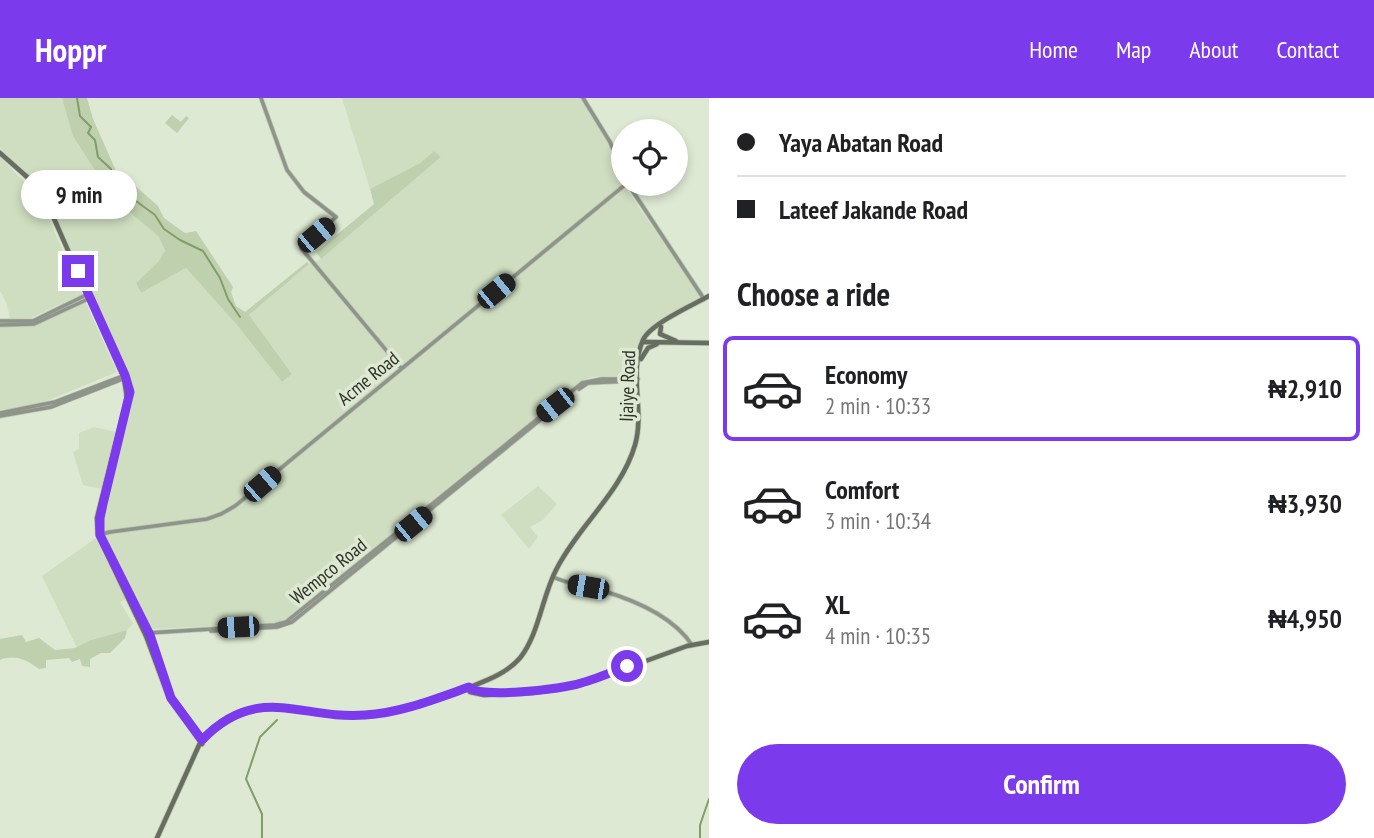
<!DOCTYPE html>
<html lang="en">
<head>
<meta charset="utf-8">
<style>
  :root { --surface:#fff; --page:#f6f6f6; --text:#202124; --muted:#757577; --line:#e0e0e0; --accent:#7c3aed }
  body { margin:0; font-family:"PT Sans Narrow",sans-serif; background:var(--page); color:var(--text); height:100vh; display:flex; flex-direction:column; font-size:26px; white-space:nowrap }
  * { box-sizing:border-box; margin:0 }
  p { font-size:23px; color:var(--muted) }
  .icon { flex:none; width:38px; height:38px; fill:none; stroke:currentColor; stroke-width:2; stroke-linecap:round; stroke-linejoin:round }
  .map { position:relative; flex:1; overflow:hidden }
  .sheet { display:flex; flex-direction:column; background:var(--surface); width:665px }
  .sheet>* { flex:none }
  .banner { display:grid; align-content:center; height:154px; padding:0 28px; background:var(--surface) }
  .buttons { position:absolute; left:611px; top:21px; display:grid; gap:14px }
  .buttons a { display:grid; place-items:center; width:77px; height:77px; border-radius:50%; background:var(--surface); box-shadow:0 4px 10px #0003; font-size:35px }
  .end { position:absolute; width:32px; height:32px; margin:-16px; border:9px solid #7c3aed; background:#fff; box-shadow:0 0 0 4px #fff }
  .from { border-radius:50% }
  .bubble { position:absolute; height:49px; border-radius:24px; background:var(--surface); box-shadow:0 4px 10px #0003; font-size:23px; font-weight:700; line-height:49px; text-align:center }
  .car { position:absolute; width:21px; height:42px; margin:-21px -10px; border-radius:9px; box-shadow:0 0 5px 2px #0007; background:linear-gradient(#222 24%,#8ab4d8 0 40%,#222 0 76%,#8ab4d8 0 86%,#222 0) }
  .banner b { display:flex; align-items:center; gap:24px; height:66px; font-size:26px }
  .banner b+b { border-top:2px solid var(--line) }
  .banner i { width:18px; height:18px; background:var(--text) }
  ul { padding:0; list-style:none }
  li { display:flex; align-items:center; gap:21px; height:105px; margin:0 14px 10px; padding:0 14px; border:4px solid transparent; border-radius:10px }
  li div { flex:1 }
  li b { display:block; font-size:26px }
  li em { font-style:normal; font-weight:700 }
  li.on { border-color:var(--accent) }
  li>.icon { width:63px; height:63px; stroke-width:1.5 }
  h2 { padding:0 28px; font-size:32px; line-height:84px }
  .primary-button { display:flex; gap:14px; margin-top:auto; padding:14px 28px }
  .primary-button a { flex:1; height:80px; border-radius:42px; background:var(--accent); color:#fff; font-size:28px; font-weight:700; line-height:80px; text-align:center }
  header { display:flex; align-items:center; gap:42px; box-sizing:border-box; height:98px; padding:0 35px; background:var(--accent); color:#fff }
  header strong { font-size:33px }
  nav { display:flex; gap:38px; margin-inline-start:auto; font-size:24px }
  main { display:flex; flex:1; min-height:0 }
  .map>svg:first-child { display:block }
</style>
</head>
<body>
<header>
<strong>Hoppr</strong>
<nav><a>Home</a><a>Map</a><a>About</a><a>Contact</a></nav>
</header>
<main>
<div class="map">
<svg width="709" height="740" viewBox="0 0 709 740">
  <rect width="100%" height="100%" fill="#dee9d3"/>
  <g fill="#cfdec1">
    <polygon points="0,0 62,0 112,99 159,139 165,154 159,163 136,185 141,195 186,170 237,227 282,284 292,276 249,217 309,166 321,161 441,59 434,53 420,65 370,91 342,0 581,0 610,47 623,86 701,199 644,236 633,277 592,279 579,284 295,516 281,523 265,526 150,531 105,441 102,425 133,302 132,294 40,88 0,50"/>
    <polygon points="0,59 39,99 82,196 31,220 10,220 6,204 0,193"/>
    <polygon points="85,203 117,274 39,306 0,312 0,229 35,228"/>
    <polygon points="94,329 116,334 102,391 83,387 73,354 79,351 79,335"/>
    <polygon points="538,388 557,406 543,422 530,429 538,439 529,451 501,417"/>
    <polygon points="96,440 127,501 120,504 133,526 127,532 91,542 77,550 42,478"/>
  </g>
  <g fill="#bfd0ae">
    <polygon points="62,0 87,0 93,21 117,75 124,78 158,108 164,120 185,135 196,133 233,189 231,194 236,208 245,214 307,164 309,166 249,217 292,276 282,284 237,227 186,170 141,195 136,185 159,163 165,153 159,139 112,99 73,38"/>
    <polygon points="172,17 181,24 186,18 189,20 177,35 165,25"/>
    <polygon points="434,53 441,59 321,161 316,154 374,106 370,91 420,65"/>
    <path d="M127,532L125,540L110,555H101L90,561V569L82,568L80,561L72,564L69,560L46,562V570L39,571C27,562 15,556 0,562V541L22,537L26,544L39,540L55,552L75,550L91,542Z"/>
  </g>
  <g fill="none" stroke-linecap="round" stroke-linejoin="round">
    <g stroke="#839d68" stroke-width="2">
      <polyline points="77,0 80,18 91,29 88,35 95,42 98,59 111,71 111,77 121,92 155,117 164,131 180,142 203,153 220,180 228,201 240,219"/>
      <polyline points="262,740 262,716 246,681 260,639 277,622"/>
      <polyline points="700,740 700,727 709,701"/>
    </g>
    <defs>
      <g id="tertiary">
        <polyline points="261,0 287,72 304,94 336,119 301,150 401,270"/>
        <polyline points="583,0 610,44 623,74"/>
        <polyline points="628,86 704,201"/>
        <polyline points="0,223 33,223 88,196"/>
        <polyline points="0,227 34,226 90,200"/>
        <polyline points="579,291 588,285 629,283"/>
        <polyline points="0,315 55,304 123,278"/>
        <polyline points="0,318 51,309 125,280"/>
        <polyline points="98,437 110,434 207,421 221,416 235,408 626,86"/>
        <path d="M553,479C568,486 584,487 600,492C631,501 673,518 692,547"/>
        <polyline points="239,531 277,529 292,524 556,309"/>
        <polyline points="211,533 228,532"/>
        <polyline points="147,535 275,527 286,524 582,285 602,281 638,281"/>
      </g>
      <g id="secondary">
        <polyline points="0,55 35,86 45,100 124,280 127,300 97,420 98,437 146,538 169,600 202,646"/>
        <polyline points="661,229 660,236 676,243"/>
        <polyline points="643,244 709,245"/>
        <polyline points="641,261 648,250 657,246"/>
        <polyline points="138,513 150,537 157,560"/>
        <path d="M470,589C488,582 507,575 520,560C539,536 542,499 556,472C578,428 621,395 635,347C645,313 628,276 643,242C650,226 693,207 709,198"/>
        <polyline points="470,594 484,597 528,595 577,588 687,548 709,544"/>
        <path d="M157,740L200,645C205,637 213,633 220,628C271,592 312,621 365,617C400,615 436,601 469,589"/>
      </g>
    </defs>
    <use href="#tertiary" stroke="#bbc4b1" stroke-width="5"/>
    <use href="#secondary" stroke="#bbc4b1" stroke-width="6"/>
    <use href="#tertiary" stroke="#8f948b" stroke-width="3.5"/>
    <use href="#secondary" stroke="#676d60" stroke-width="4.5"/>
  </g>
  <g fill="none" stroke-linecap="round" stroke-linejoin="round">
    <path stroke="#7c3aed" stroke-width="9" d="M78,173L125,277L130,294L103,406L100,420V437L150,537L171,600L202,642C258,584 301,622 365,617C400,615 435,601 469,589C480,601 562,591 581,585C597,581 612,574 627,568"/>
  </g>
  <g text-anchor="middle" stroke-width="7" stroke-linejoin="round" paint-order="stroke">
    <g font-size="19" fill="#2d3129" stroke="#dee9d3">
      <text transform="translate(368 280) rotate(-39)" y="7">Acme Road</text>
      <text transform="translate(627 288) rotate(-88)" y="7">Ijaiye Road</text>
      <text transform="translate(328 473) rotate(-39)" y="7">Wempco Road</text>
    </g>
  </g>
</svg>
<div class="buttons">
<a><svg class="icon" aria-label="locate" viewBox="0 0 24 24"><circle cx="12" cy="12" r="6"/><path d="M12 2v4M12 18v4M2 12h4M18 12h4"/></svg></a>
</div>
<i class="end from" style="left:627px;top:568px"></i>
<i class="end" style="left:78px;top:173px"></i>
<div class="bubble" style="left:21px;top:72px;width:116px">9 min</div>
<i class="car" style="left:316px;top:137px;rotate:50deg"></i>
<i class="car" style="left:496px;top:193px;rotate:51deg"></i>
<i class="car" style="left:555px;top:307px;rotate:232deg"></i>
<i class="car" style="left:262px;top:386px;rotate:49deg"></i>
<i class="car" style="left:413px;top:426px;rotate:51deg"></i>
<i class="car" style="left:588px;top:489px;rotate:280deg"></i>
<i class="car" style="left:238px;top:529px;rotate:267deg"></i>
</div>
<section class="sheet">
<div class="banner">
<b><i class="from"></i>Yaya Abatan Road</b>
<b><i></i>Lateef Jakande Road</b>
</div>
<h2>Choose a ride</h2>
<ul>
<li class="on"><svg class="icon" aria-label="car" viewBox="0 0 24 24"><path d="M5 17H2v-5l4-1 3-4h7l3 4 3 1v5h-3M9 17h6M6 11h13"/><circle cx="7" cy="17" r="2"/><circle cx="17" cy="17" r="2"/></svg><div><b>Economy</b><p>2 min · 10:33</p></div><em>₦2,910</em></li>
<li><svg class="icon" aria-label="car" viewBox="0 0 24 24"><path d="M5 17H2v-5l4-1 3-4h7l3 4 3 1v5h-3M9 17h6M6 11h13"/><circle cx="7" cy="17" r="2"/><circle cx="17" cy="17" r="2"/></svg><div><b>Comfort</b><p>3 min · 10:34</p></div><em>₦3,930</em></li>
<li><svg class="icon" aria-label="car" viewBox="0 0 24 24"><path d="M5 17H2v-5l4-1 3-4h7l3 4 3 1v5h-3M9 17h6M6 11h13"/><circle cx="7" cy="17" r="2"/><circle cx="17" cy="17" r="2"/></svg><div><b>XL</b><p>4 min · 10:35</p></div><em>₦4,950</em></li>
</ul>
<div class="primary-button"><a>Confirm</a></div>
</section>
</main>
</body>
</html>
